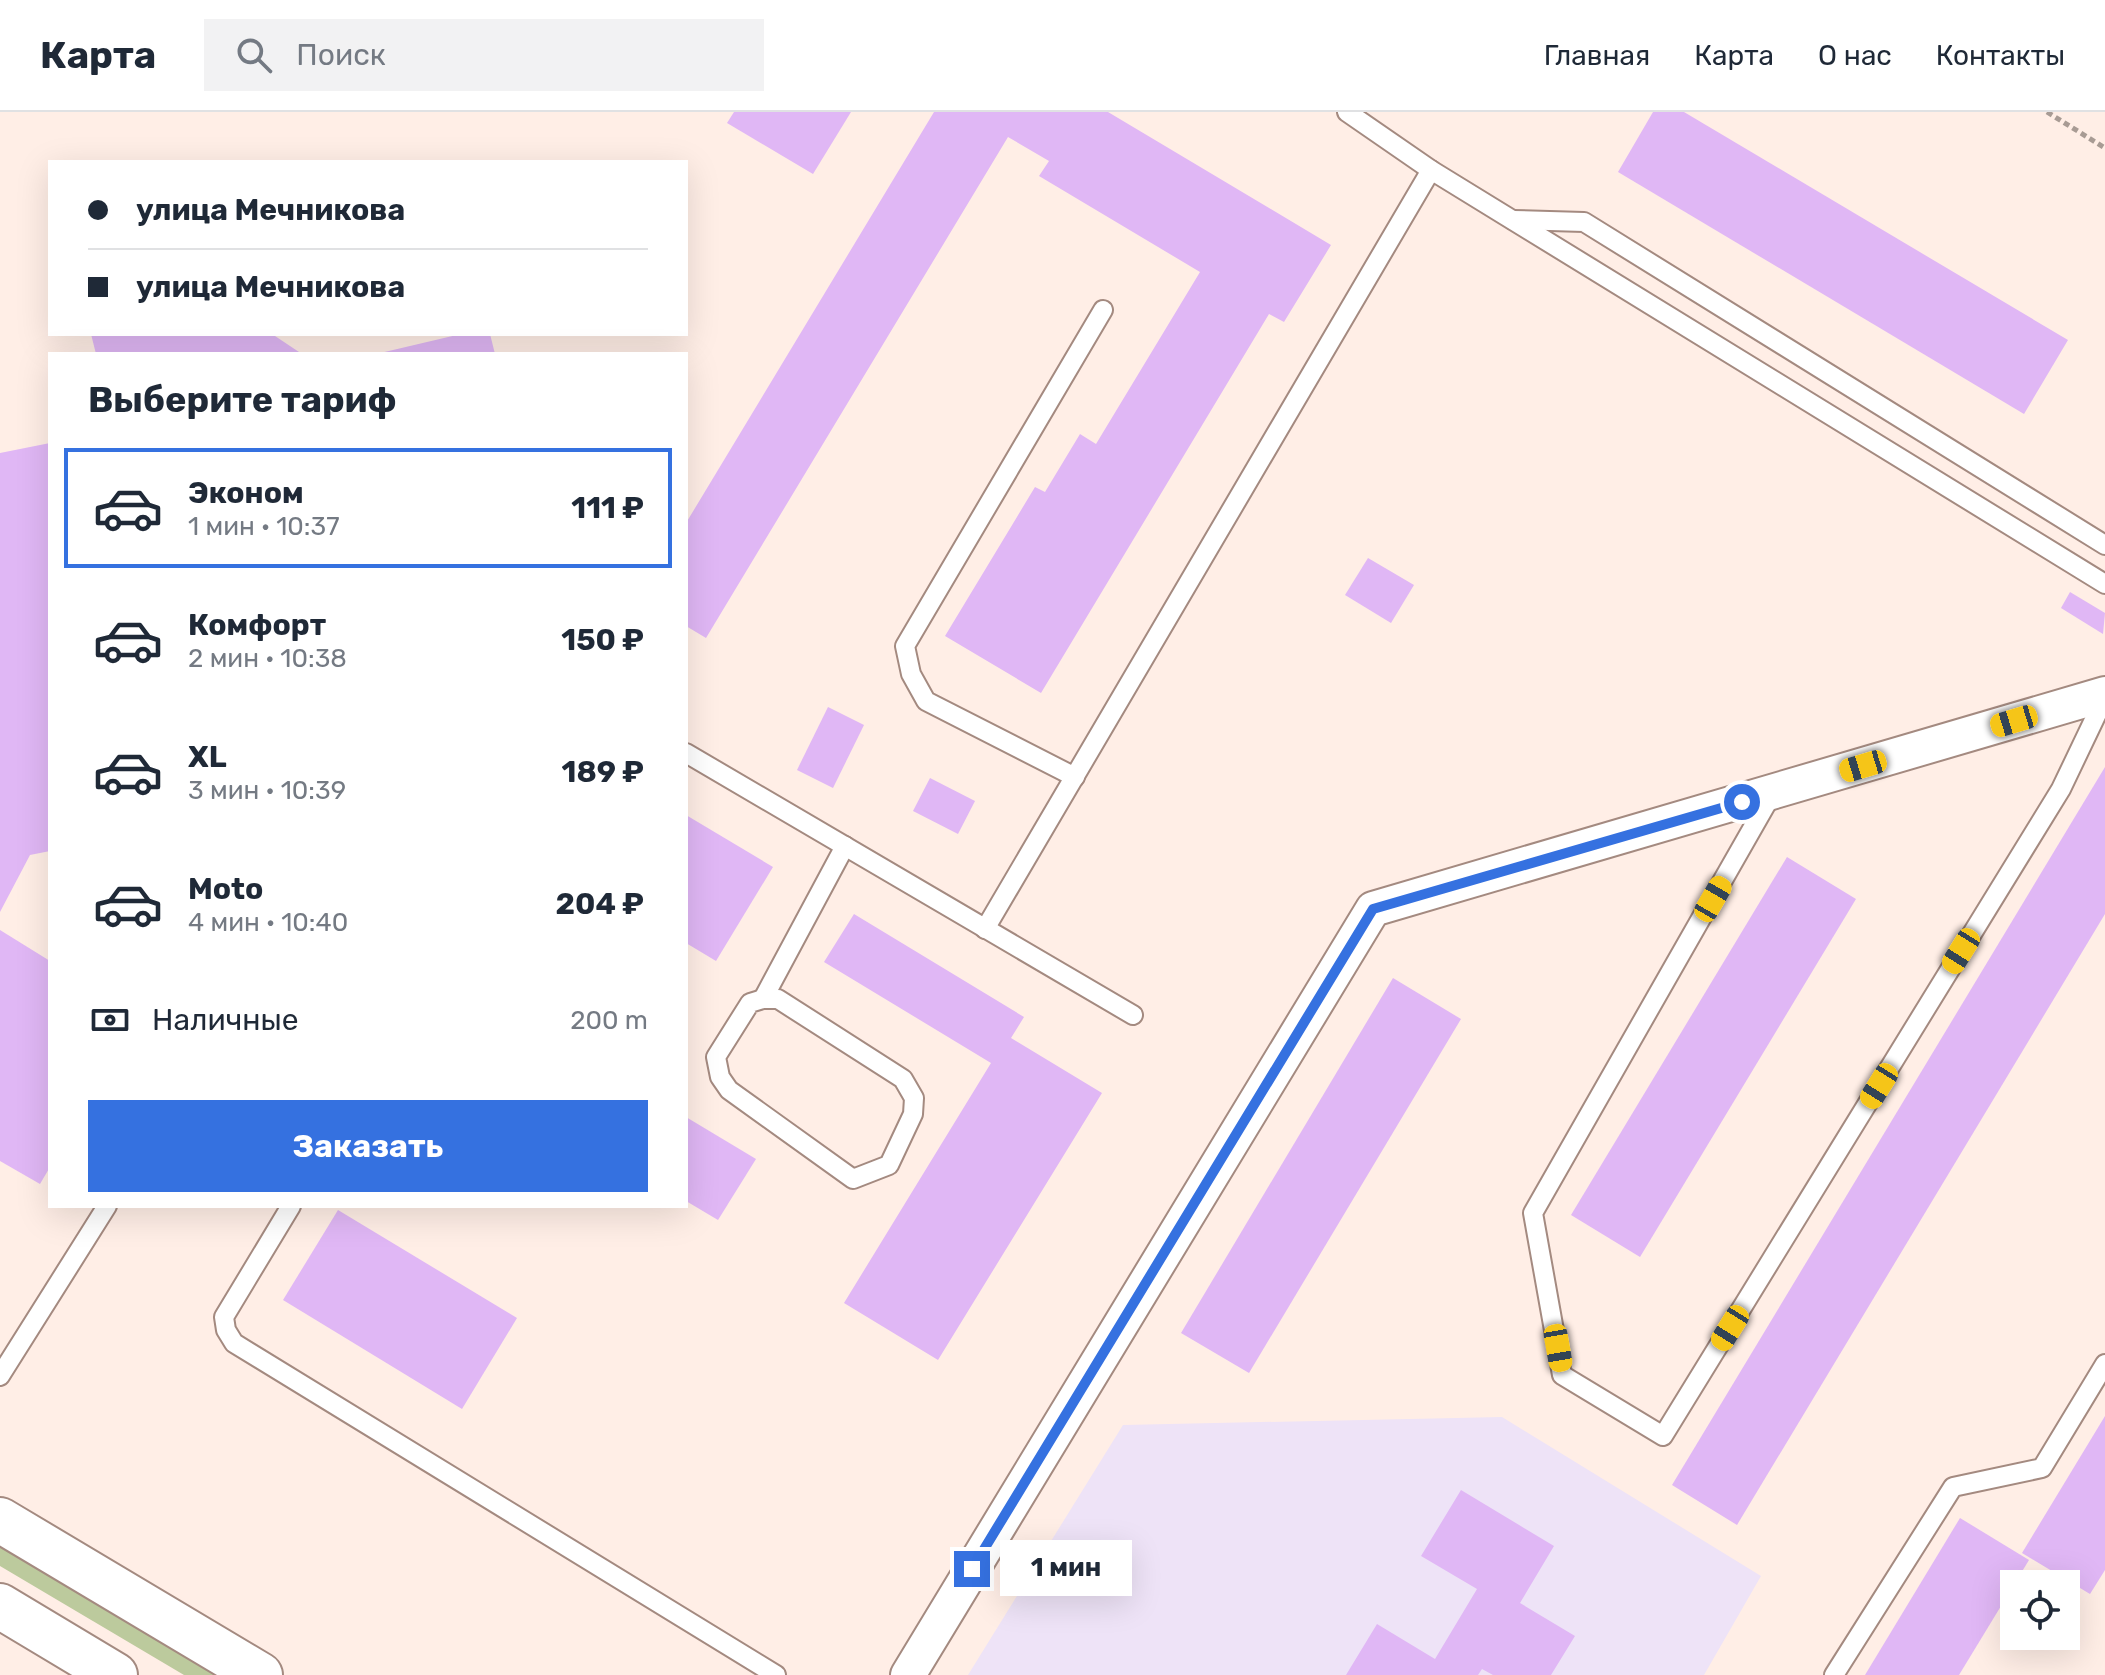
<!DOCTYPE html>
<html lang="ru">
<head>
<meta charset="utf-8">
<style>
  :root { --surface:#fff; --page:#f2f2f3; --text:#1f2937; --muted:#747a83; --line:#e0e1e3; --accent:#3571e0 }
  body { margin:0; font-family:Rubik,sans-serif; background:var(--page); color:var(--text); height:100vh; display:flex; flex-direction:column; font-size:30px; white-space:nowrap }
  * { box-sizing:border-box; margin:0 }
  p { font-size:26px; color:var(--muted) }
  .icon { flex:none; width:44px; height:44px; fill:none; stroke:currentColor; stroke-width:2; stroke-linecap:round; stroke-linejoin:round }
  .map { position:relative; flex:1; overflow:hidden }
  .drawer { position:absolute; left:48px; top:240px; width:640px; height:856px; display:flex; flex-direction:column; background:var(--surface); border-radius:0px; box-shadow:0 8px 32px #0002 }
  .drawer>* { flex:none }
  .top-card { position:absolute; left:48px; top:48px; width:640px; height:176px; border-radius:0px; box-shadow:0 8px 32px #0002; display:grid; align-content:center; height:176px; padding:0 40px; background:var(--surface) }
  .buttons { position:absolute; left:2000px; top:1458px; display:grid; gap:16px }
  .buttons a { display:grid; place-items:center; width:80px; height:80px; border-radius:0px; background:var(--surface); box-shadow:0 8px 32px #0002; font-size:40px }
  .end { position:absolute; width:36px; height:36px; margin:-18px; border:10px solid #3571e0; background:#fff; box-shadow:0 0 0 4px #fff }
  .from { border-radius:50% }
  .bubble { position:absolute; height:56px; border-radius:0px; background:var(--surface); box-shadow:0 8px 32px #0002; font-size:26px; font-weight:700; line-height:56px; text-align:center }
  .car { position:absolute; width:24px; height:48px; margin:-24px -12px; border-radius:10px; box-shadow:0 0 6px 2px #0007; background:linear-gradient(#f5c518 24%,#345 0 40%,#f5c518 0 76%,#345 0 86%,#f5c518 0) }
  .top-card b { display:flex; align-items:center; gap:28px; height:76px; font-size:30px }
  .top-card b+b { border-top:2px solid var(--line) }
  .top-card i { width:20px; height:20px; background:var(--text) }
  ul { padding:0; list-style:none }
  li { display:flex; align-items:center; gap:24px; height:120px; margin:0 16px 12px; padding:0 24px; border:4px solid transparent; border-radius:0px }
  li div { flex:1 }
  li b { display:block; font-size:30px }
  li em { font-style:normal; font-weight:700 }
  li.current { border-color:var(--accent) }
  li>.icon { width:72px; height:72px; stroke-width:1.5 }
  h2 { padding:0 40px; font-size:36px; line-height:96px }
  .pay { display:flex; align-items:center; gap:20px; height:88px; padding:0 40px; font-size:30px }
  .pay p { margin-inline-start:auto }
  .cta { display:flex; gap:16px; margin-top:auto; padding:16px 40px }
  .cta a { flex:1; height:92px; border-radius:0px; background:var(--accent); color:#fff; font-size:32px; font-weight:700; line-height:92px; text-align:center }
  header { display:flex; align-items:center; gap:48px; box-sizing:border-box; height:112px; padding:0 40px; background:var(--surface); border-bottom:2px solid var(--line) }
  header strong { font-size:38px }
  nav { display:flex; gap:44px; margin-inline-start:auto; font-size:28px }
  .search { width:560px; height:72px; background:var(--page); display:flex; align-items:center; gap:20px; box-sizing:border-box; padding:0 28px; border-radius:0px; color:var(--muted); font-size:30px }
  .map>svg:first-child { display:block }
</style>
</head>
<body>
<header>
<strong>Карта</strong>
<div class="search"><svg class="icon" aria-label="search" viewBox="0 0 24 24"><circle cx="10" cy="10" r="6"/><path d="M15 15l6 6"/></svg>Поиск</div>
<nav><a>Главная</a><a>Карта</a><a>О нас</a><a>Контакты</a></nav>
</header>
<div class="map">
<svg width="2105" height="1563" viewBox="0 0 2105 1563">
  <rect width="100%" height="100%" fill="#ffeee6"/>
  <polygon fill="#eee3f7" points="1502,1305 1761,1464 1704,1563 968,1563 1123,1313"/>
  <polygon fill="#bcca9d" points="0,1430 223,1563 184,1563 0,1454"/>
  <g fill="#e0b7f5">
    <polygon points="734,0 851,0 813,62 727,11"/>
    <polygon points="934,0 1108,0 1331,133 1284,210 1269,202 1041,581 945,524 1035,375 1045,380 1080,322 1096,332 1200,160 1039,64 1049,49 1008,25 706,526 686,514 686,411"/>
    <polygon points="1653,0 1684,0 2068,228 2024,302 1618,60"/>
    <polygon points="91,222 272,222 302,242 96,242"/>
    <polygon points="461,222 490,222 495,242 376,242"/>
    <polygon points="50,331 50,739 30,743 0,800 0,341"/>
    <polygon points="1368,446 1414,473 1391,511 1345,483"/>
    <polygon points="2070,480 2105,501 2103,522 2061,496"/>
    <polygon points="828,595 864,613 833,676 797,658"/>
    <polygon points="2105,655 2105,802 1737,1413 1672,1373"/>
    <polygon points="930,666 975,689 958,722 913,699"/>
    <polygon points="686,703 773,755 716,849 686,831"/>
    <polygon points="1787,745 1856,787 1640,1145 1571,1103"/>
    <polygon points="854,802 1024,905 1011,926 1102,981 938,1248 844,1191 991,951 824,850"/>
    <polygon points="0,818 50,849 50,1055 40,1072 0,1049"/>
    <polygon points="1393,866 1461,907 1249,1261 1181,1221"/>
    <polygon points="686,1005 756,1047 718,1108 686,1089"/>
    <polygon points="338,1098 517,1206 462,1297 283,1188"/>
    <polygon points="2105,1304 2105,1458 2090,1482 2022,1441"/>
    <polygon points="1461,1378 1554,1434 1520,1491 1575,1524 1551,1563 1493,1563 1482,1557 1478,1563 1346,1563 1377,1512 1435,1547 1477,1477 1421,1444"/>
    <polygon points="1960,1406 2029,1448 1959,1563 1865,1563"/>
  </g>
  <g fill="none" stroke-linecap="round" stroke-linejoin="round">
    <defs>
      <g id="service">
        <polyline points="1347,0 1431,58 2105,472"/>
        <polyline points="1513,108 1584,110 2105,433"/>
        <polyline points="686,641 1133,903"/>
        <polyline points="1075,665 926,589 911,562 905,534 1103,198"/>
        <polyline points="1772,682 1533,1101 1562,1263 1663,1324 2061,677 2105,585"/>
        <polyline points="985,817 1431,58"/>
        <polygon points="763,887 778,887 903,967 914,986 913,1002 889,1053 853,1067 729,978 720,965 716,945 750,891"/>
        <polyline points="763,887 845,734"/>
        <polyline points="291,1094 224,1205 226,1218 234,1231 776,1563"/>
        <polyline points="0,1264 107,1094"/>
        <polyline points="1834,1563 1953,1375 2042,1356 2105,1252"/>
      </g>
      <polyline id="minor" points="908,1563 1373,797 2105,582"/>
      <g id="tertiary">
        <polyline points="0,1408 260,1563"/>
        <polyline points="0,1494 115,1563"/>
      </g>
    </defs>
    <use href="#service" stroke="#a48a80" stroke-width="22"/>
    <use href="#minor" stroke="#a48a80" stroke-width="38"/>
    <use href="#tertiary" stroke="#a48a80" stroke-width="48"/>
    <polyline stroke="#a89b94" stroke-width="5" stroke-dasharray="6 4" stroke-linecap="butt" points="2047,0 2105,36"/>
    <use href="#service" stroke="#fff" stroke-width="18"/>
    <use href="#minor" stroke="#fff" stroke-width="34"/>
    <use href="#tertiary" stroke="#fff" stroke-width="44"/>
  </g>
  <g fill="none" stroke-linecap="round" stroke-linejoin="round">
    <polyline stroke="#3571e0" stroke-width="10" points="972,1457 1373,797 1742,690"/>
  </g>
</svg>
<div class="buttons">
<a><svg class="icon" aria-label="locate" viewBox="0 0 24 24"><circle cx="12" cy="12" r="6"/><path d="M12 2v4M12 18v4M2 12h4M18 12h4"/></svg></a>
</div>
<i class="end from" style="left:1742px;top:690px"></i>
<i class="end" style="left:972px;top:1457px"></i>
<div class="bubble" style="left:1000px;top:1428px;width:132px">1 мин</div>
<i class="car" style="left:2014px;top:609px;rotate:253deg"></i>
<i class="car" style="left:1863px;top:654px;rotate:253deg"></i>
<i class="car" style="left:1713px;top:787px;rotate:30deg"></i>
<i class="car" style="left:1961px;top:839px;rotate:212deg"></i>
<i class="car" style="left:1879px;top:974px;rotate:212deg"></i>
<i class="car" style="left:1730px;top:1216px;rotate:212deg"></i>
<i class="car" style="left:1558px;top:1236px;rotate:170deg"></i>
<div class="top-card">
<b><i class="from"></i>улица Мечникова</b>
<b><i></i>улица Мечникова</b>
</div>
<section class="drawer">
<h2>Выберите тариф</h2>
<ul>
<li class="current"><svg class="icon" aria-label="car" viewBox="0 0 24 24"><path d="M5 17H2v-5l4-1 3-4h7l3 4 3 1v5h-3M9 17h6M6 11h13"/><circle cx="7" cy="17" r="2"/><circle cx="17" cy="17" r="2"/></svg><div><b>Эконом</b><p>1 мин · 10:37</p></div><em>111 ₽</em></li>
<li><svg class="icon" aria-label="car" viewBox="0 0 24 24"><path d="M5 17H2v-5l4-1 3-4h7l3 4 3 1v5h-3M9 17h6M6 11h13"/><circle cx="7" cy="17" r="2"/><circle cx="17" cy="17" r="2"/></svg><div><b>Комфорт</b><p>2 мин · 10:38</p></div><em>150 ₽</em></li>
<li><svg class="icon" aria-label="car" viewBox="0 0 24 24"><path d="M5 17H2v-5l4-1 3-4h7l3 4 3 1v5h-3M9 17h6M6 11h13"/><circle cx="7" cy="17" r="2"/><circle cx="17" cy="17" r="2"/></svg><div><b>XL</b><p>3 мин · 10:39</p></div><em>189 ₽</em></li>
<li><svg class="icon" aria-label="car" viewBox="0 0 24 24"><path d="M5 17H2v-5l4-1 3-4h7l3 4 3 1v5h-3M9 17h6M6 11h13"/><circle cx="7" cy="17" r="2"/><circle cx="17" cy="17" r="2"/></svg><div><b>Moto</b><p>4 мин · 10:40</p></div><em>204 ₽</em></li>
</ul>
<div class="pay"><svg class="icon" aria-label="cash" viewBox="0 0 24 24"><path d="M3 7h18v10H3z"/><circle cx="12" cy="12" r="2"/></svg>Наличные<p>200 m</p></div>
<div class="cta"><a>Заказать</a></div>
</section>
</div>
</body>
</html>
